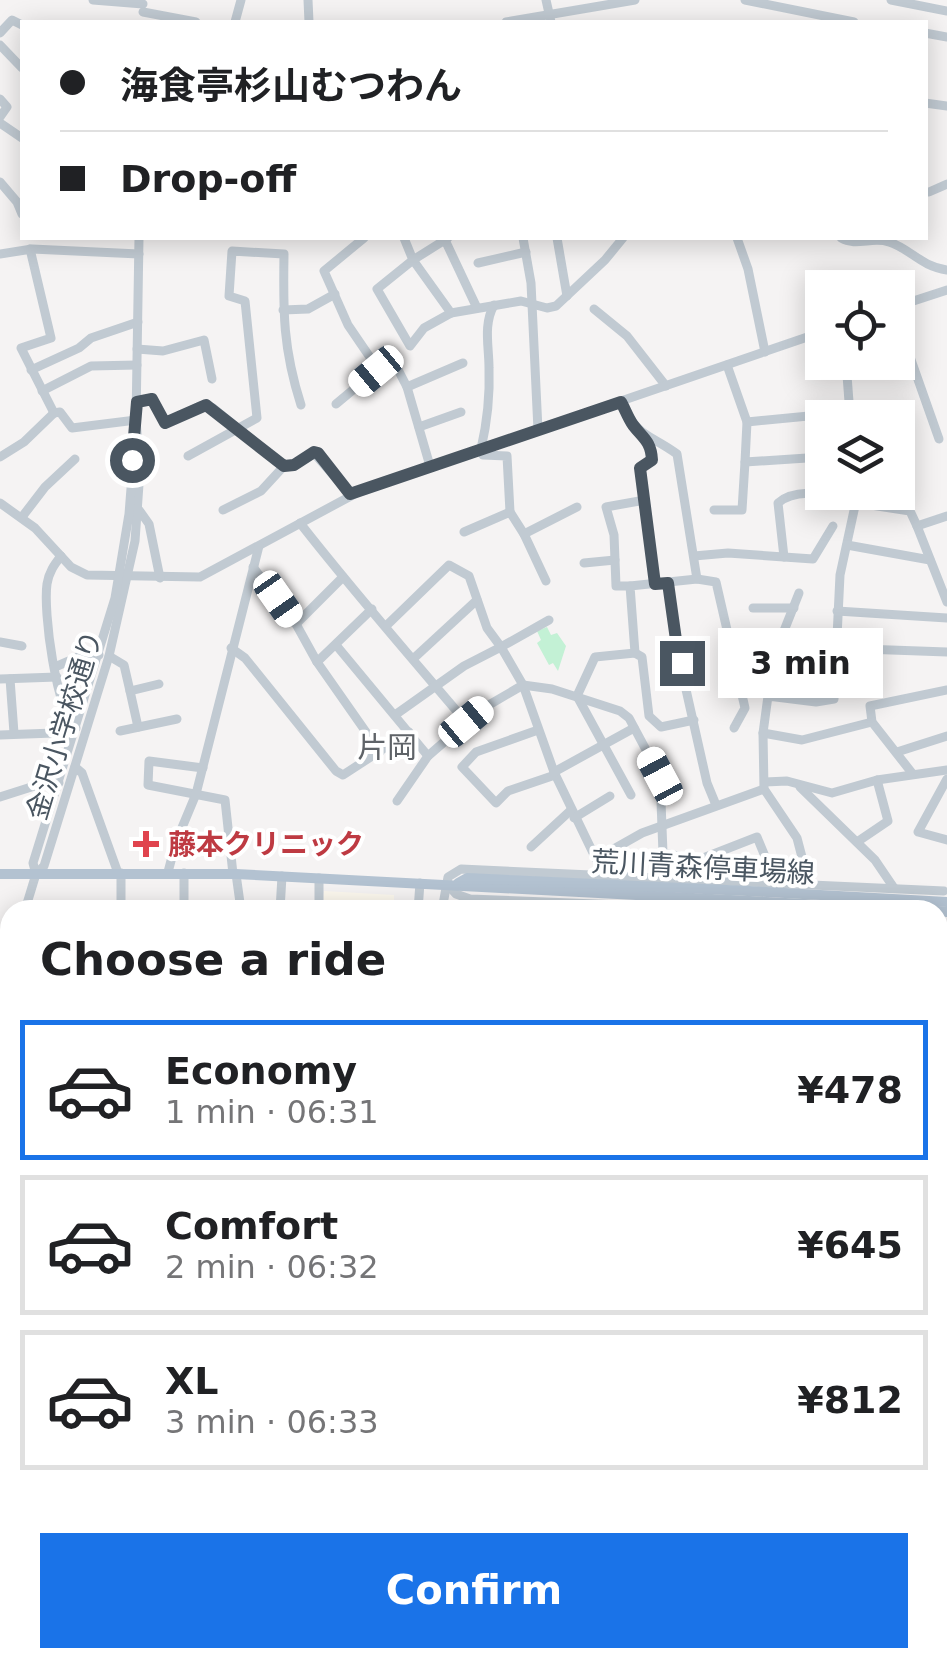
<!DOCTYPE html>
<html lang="en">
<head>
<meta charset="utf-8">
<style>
  :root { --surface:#fff; --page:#f6f6f6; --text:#202124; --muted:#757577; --line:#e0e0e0; --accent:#1a73e8 }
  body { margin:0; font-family:"DejaVu Sans","Noto Sans JP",sans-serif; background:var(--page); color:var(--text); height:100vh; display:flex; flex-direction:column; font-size:38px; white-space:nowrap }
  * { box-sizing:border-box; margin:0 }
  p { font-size:32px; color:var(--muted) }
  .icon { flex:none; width:55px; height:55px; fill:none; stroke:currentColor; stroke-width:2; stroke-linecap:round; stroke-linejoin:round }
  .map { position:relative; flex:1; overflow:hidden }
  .side { position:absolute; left:0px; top:900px; width:948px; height:768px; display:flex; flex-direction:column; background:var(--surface); border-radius:30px 30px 0 0; box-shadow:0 5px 25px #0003 }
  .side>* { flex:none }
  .guide { position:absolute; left:20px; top:20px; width:908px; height:220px; border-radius:0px; box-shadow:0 5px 25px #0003; display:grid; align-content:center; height:220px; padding:0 40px; background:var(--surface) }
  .fabs { position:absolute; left:805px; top:270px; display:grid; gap:20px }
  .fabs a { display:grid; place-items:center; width:110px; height:110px; border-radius:0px; background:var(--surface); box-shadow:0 5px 25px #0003; font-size:50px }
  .end { position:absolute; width:45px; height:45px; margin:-22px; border:12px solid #4a5661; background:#fff; box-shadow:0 0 0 5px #fff }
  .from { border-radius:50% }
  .bubble { position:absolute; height:70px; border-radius:0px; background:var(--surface); box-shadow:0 5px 25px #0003; font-size:32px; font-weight:700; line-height:70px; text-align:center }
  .car { position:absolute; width:30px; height:60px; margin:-30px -15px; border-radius:12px; box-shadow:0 0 8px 2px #0007; background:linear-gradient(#fff 24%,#345 0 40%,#fff 0 76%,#345 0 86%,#fff 0) }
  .guide b { display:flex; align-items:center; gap:35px; height:95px; font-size:38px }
  .guide b+b { border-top:2px solid var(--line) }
  .guide i { width:25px; height:25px; background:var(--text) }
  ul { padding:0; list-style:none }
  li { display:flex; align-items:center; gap:30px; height:140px; margin:0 20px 15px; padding:0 20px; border:5px solid var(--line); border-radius:0px }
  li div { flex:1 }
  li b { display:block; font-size:38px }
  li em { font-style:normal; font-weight:700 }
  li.current { border-color:var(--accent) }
  li>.icon { width:90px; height:90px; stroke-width:1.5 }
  h2 { padding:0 40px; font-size:45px; line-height:120px }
  .cta { display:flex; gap:20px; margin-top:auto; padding:20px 40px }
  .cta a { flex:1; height:115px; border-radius:0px; background:var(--accent); color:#fff; font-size:40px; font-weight:700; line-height:115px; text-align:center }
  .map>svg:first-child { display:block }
</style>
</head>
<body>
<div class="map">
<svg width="947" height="1666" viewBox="0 0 947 1666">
  <rect width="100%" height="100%" fill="#f5f3f3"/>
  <polygon fill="#fdf9ef" points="324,891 394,895 394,910 321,910"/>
  <g fill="#c3f1d5">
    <polygon points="547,627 551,635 557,633 566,646 558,671 553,663 549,665 537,643 541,640 537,631"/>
    <polygon points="938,948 947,952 947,1066 938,1088"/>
    <polygon points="938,1119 947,1123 947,1445 938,1467"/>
    <polygon points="0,1271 10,1271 10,1415 0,1405"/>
    <polygon points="103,1658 253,1658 251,1666 103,1666"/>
    <polygon points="723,1658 858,1658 854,1666 724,1666"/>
  </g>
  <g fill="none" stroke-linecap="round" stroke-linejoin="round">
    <g stroke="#c1cad2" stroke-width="9">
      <polyline points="93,0 143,4"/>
      <polyline points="308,0 309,22"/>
      <polyline points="546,0 551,22"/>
      <polyline points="745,0 854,22"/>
      <polyline points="891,0 947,11"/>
      <polyline points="143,12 196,22"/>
      <polyline points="235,22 241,0"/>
      <polyline points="506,22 635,0"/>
      <polyline points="0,33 12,20 22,25"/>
      <polyline points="925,33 947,37"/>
      <polyline points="0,45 22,68"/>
      <polyline points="0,99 7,107 0,117"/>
      <polyline points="925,103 947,106"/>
      <polyline points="0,123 22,138"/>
      <polyline points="0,182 17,202 22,214"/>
      <polyline points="929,192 947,184"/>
      <polyline points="404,238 413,260 451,313"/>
      <polyline points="448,238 413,260 377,289 410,346 424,328 451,313 521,301 547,308 556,306 605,260 623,238"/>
      <polyline points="523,238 531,283 538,430"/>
      <polyline points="557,238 567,296"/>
      <polyline points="737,238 748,269 765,352"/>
      <path d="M841,238C856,247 873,236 889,242C911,249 920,266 947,270"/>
      <polyline points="445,240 477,308"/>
      <polyline points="30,249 51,338 21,348 54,413 60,412 72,428 136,420"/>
      <polyline points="0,254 32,249 139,254"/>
      <polyline points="478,263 526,252"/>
      <polyline points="898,306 947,290"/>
      <polyline points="594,309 627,336 666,386"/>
      <polyline points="283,310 308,309 335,294"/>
      <polyline points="898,323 939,439"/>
      <polyline points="137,349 163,351 204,340 212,379"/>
      <polyline points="846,362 850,415"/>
      <polyline points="727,365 747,422 745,462 822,457"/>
      <polyline points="31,370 79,348 91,338 138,322"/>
      <polyline points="377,370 393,360 407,387 430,466"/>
      <polyline points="407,387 463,363"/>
      <polyline points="42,391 91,366 137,365"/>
      <polyline points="137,402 152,399 165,423 200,406 213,408 284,466"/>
      <polyline points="336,404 378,369 348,325 324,271 364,238"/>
      <polyline points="747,422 850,412"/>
      <polyline points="419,427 461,412"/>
      <polyline points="648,440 652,460 641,468 655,583"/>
      <path d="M481,449C487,423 490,395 489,368C489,346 483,325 494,305"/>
      <polyline points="481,449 483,455 507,456 510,512"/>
      <polyline points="898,455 907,455"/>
      <path d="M188,456L257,418L245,301L229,296L232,251L284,254C283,312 283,349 301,405"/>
      <polyline points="0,457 24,442 54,413"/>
      <polyline points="871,492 871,505 910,511 917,526"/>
      <polyline points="0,503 35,528 71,567 87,575 200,577 364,489 822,332"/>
      <polyline points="139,510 149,524 160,578"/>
      <polyline points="223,510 261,491 284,466 293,465 313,452 350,494"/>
      <polyline points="714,510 742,510 745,462"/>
      <polyline points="947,516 917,526 947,602"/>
      <polyline points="22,517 45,487 75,459"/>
      <path d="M300,523C353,591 410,656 466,722"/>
      <polyline points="464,532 510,512 524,534 546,581"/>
      <polyline points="524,534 577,507"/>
      <polyline points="847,545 930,560"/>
      <path d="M61,556C54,565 49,572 47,584C43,611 56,711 76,728"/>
      <path d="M694,556L728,553L784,557L778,503C797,486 834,496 857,498"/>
      <polyline points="784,557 813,559 833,526"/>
      <polyline points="584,563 615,560"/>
      <polyline points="253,567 296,624 317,662 380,752"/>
      <polyline points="697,579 716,582 745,708 734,728"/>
      <polyline points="668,583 678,654 707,783 716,805"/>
      <polyline points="630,586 616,586 614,535 606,507 645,500"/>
      <polyline points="753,608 794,608"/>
      <polyline points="837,611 947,618"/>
      <polyline points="296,624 343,577"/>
      <polyline points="386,626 449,565 469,576 487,628 501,647 549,620"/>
      <polyline points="0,642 22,646"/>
      <polyline points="336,645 428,756"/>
      <polyline points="231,648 245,658 336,771 343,775 409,732"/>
      <polyline points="835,648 947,652"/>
      <polyline points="635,653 642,657 649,716 661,727 694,720"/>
      <polyline points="109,656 124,665 130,691"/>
      <polyline points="413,659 477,600"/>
      <polyline points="317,662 372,609"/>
      <polyline points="55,667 85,654 99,655"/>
      <polyline points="0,679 57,677"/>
      <polyline points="10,679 14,733"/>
      <path d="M577,696L595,657L635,653L630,586L697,579L677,454C648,433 639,439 621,402"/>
      <polyline points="577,696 631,795"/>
      <polyline points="768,696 776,651 799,593"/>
      <polyline points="395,715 464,666 501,647 523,685 554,772 596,859 642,833 764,789"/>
      <polyline points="138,727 130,691 159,684"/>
      <polyline points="538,730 476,752 462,767 496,803 508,791 555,775"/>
      <polyline points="120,731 177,719"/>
      <polyline points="763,733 802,740 872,722"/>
      <polyline points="0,735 54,733"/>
      <polyline points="897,752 947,736"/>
      <polyline points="75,767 82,773 118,873"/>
      <polyline points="203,768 149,761 148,785 225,800 233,874"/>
      <polyline points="554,772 634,728"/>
      <polyline points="912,773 872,722 870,706 947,690"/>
      <polyline points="947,779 918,832 947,840"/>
      <polyline points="765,782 787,781 832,793 877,780 947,770"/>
      <polyline points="800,787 875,860 894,888"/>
      <polyline points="0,797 47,782 59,783"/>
      <polyline points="397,801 428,756 482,709 523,685 552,689 620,711 629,718 660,776 663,853 698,860 757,837 776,883"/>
      <polyline points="574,818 610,796"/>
      <polyline points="857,842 888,821 877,780"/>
      <polyline points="531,847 570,811"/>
      <polyline points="168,872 176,842 196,794 259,546"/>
      <polyline points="121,873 121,910"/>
      <polyline points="184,873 184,910"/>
      <polyline points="36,874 44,866 109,656 135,541 140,470 136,420 139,238"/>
      <polyline points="236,874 241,910"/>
      <polyline points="446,883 456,894 470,899 747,910"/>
      <polyline points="809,884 797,838 764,789 763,733 768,696 816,702 834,699 840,575 858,492"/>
      <polyline points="25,910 36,874 33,863 115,598 129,514 136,425"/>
      <polyline points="280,910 282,876"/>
      <polyline points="319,910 319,878"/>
      <polyline points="418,910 420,883"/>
      <polyline points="442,910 448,877 461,869 944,891"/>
      <polyline points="0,989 10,957"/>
      <polyline points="0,1017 10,1020"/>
      <polyline points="0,1158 10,1158"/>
      <polyline points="0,1259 10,1259"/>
      <polyline points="0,1580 10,1580"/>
      <polyline points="0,1611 10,1610"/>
      <polyline points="942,1634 947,1644"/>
      <polyline points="0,1650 10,1650"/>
      <polyline points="610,1658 610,1666"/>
      <polyline points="714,1658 715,1666"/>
      <polyline points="932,1660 947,1655"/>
      <polyline points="33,1666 33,1658"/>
      <polyline points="72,1666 72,1658"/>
      <polyline points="99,1666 99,1658"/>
      <polyline points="256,1666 258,1658"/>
      <polyline points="313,1666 314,1658"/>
      <polyline points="368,1666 369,1658"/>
      <polyline points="520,1666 520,1658"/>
      <polyline points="565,1666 565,1658"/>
    </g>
    <g stroke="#b3c2d1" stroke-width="10">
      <polyline points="0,874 236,874 919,910"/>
      <polyline points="458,883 467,878 748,891"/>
      <polyline points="938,911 947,912"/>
    </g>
    <defs>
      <g id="rail">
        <polyline points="938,1522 947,1507"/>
        <polyline points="938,1580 947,1558"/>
        <polyline points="867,1666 871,1658"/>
        <polyline points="892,1666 896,1658"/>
      </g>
    </defs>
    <use href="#rail" stroke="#b5b8bd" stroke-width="6"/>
    <use href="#rail" stroke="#fff" stroke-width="2.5" stroke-dasharray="8" stroke-linecap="butt"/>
    <polyline stroke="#b3c2d1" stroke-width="10" points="748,891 947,902"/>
  </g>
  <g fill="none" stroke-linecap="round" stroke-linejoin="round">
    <path stroke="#4a5661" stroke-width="12" d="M132,460L137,402L152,399L165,423L206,405L284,466L294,465L314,452L318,453L350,494L621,402C625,409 628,418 633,425C643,438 651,441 652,460L640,468L655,584L668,583L678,654L682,663"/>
  </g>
  <path fill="#e0444e" stroke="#fff" stroke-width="4" d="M141 829h10v10h10v10h-10v10h-10v-10h-10v-10h10z"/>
  <g text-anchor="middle" stroke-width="8" stroke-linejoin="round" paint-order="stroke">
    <g font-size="28" fill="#4a5661" stroke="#fff">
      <text transform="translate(64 725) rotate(-73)" y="10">金沢小学校通り</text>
      <text transform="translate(703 867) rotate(3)" y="10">荒川青森停車場線</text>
    </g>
    <g font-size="28" font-weight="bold" fill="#be3a42" stroke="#fff" text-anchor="start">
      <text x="168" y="854">藤本クリニック</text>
    </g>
    <g font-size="30" fill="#5f6368" stroke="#fff">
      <text x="387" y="758">片岡</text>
    </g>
  </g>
</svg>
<div class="fabs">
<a><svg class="icon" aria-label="locate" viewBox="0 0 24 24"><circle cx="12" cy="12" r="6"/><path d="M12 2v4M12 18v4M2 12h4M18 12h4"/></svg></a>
<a><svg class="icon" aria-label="layers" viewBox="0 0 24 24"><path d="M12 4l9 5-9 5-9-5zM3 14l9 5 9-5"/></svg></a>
</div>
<i class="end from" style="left:132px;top:460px"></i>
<i class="end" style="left:682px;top:663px"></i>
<div class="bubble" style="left:718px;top:628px;width:165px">3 min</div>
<i class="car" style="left:376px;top:371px;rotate:230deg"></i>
<i class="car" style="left:278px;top:599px;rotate:145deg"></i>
<i class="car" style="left:466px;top:722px;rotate:50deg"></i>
<i class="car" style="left:660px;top:776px;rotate:332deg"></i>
<div class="guide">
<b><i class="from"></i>海食亭杉山むつわん</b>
<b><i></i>Drop-off</b>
</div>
<section class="side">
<h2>Choose a ride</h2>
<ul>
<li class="current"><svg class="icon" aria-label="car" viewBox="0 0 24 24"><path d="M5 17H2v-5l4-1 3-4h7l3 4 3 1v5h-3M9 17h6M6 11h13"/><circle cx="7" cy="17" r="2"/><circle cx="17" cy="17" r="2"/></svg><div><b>Economy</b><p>1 min · 06:31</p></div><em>¥478</em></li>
<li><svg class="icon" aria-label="car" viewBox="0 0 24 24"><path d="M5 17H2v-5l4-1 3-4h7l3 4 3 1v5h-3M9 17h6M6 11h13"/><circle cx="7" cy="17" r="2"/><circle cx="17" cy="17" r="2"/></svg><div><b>Comfort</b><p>2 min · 06:32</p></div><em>¥645</em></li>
<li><svg class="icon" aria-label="car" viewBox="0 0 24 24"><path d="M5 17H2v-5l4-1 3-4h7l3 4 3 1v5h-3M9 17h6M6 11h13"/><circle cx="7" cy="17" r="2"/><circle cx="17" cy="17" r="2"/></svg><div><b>XL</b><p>3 min · 06:33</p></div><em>¥812</em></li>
</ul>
<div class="cta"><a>Confirm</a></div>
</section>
</div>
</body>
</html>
